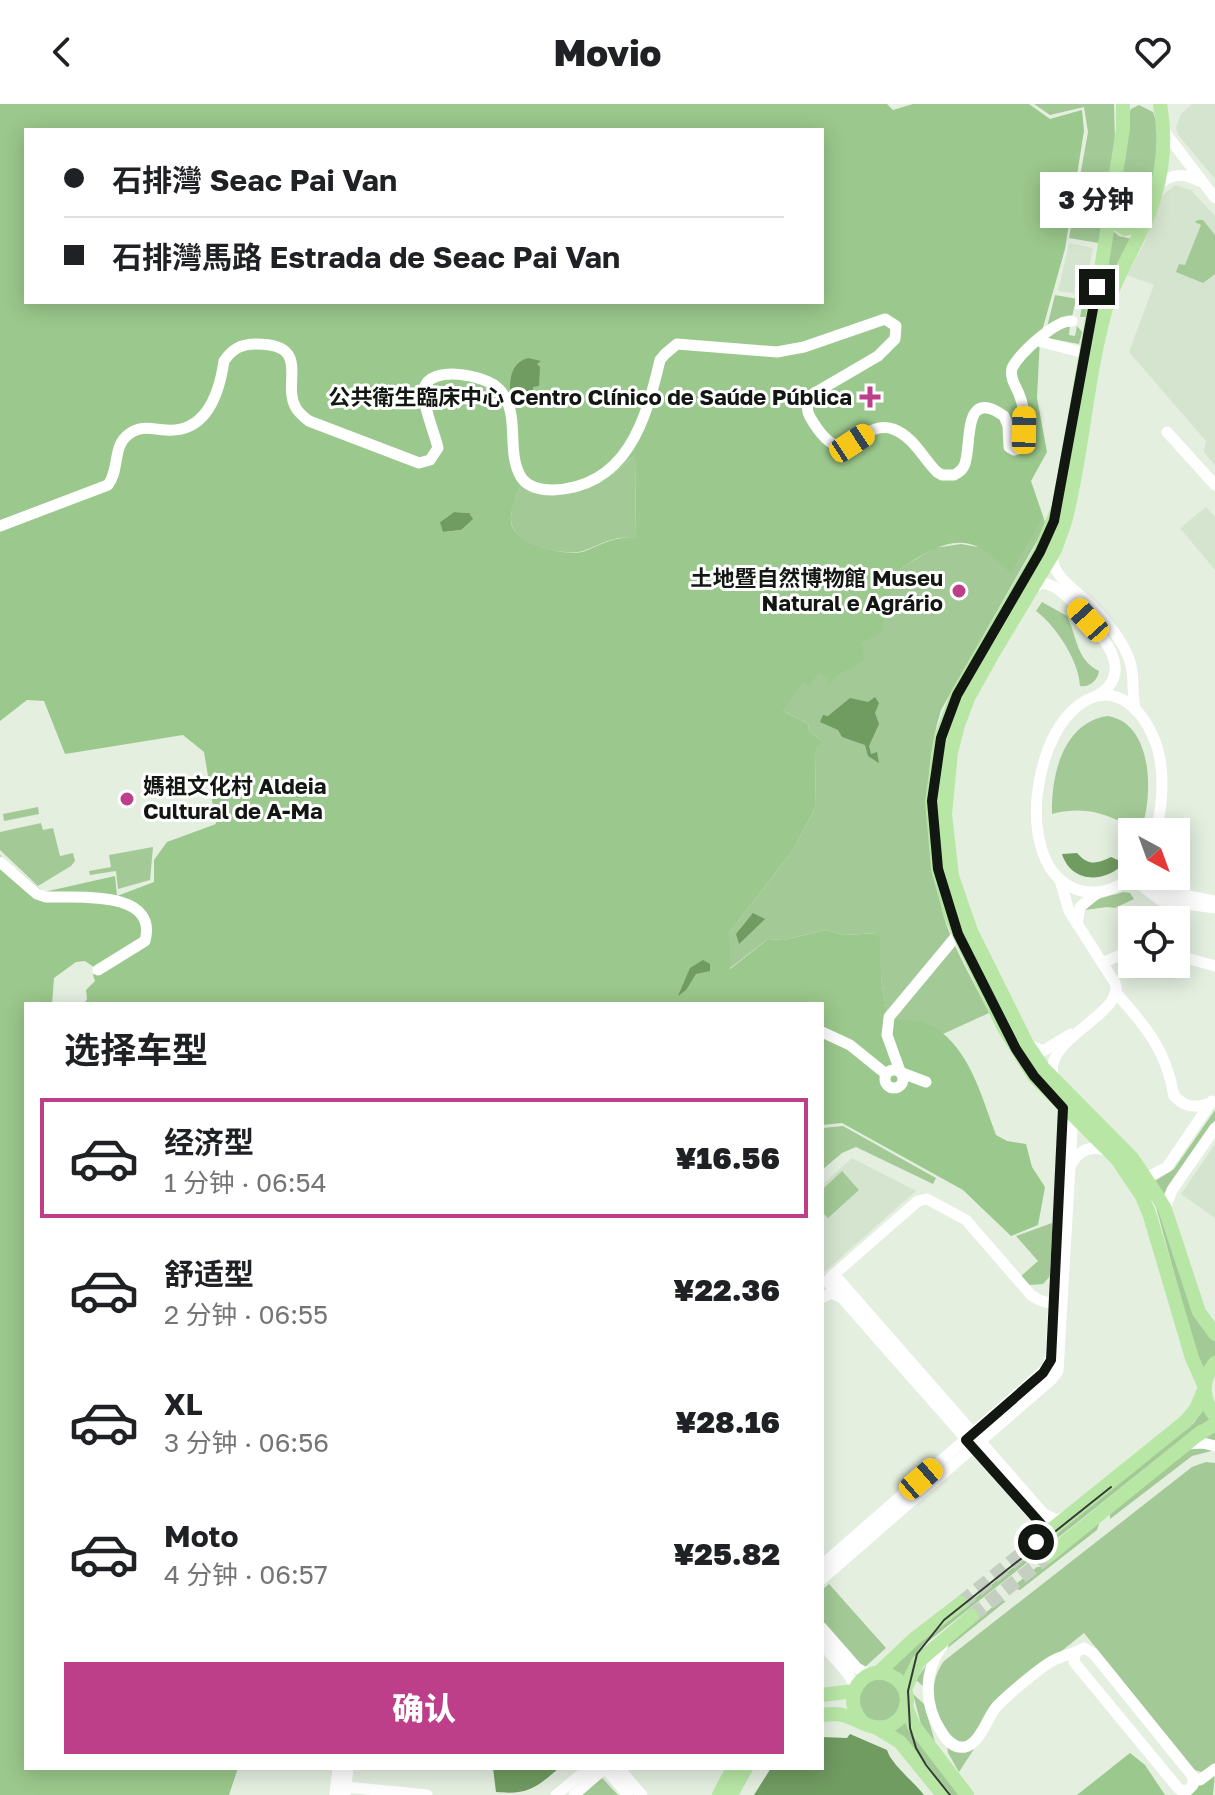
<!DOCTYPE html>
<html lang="zh">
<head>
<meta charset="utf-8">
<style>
  :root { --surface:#fff; --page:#f6f6f6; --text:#202124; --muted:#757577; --line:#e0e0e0; --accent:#bd3e89 }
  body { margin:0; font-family:"Golos Text","Noto Sans SC",sans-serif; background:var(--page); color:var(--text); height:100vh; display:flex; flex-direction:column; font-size:30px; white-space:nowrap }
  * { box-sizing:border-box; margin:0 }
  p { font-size:26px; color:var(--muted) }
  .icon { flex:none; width:44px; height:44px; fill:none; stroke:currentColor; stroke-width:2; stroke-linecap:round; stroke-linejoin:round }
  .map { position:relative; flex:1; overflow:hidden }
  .sheet { position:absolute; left:24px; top:898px; width:800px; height:768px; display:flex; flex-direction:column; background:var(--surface); border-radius:0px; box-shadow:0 4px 20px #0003 }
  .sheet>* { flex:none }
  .top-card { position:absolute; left:24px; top:24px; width:800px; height:176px; border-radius:0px; box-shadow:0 4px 20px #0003; display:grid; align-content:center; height:176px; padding:0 40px; background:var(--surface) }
  .needle { width:52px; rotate:139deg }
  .buttons { position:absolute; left:1118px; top:714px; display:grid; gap:16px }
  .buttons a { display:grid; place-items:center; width:72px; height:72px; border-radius:0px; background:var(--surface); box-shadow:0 4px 20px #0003; font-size:40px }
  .end { position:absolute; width:36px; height:36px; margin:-18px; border:10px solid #131712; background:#fff; box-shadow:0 0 0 4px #fff }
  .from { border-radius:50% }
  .bubble { position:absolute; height:56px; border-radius:0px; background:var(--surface); box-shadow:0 4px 20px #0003; font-size:26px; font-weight:800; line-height:56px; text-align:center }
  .car { position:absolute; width:24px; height:48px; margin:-24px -12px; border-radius:10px; box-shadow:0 0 6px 2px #0007; background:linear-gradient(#f5c518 24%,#345 0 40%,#f5c518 0 76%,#345 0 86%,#f5c518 0) }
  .top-card b { display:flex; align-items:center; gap:28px; height:76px; font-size:30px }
  .top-card b+b { border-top:2px solid var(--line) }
  .top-card i { width:20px; height:20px; background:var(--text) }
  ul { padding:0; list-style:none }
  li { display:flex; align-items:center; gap:24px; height:120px; margin:0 16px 12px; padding:0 24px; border:4px solid transparent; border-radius:0px }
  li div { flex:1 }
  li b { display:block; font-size:30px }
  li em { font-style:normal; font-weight:800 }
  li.on { border-color:var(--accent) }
  li>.icon { width:72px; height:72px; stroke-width:1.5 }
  h2 { padding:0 40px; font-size:36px; line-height:96px }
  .primary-button { display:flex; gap:16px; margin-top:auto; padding:16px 40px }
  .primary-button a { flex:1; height:92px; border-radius:0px; background:var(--accent); color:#fff; font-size:32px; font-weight:800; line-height:92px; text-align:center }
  header { display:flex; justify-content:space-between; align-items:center; height:104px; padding:0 40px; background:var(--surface); font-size:36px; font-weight:800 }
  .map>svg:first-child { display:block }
</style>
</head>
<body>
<header><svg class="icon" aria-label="back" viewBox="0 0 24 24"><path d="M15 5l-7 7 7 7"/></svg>Movio<svg class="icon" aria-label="heart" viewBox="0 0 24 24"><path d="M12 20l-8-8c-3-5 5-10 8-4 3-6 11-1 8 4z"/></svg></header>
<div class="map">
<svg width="1215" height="1691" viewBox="0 0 1215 1691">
  <rect width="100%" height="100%" fill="#e4efe0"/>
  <g fill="#d5e4cf">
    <polygon points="1192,0 1215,0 1215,75 1179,32 1176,24 1181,10"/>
    <polygon points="1175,81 1191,86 1215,112 1215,361 1204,348 1206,337 1129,248 1154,181 1127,171 1145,138 1162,92"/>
    <polygon points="1069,139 1093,144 1084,191 1058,187"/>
    <polygon points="1206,403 1215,413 1215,466 1180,424"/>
    <polygon points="1215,1040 1215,1114 1181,1090"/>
    <polygon points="852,1054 916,1087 822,1170 822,1081"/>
  </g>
  <g fill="#a3ca96">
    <polygon points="1034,0 1114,0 1115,36 1099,139 1069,134 1088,28 1084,3 1050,11"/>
    <path d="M1139,1L1153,8C1164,35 1153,92 1137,115L1129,117L1117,109L1127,13L1131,5Z"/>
    <polygon points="1198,116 1203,116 1215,131 1215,170 1203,179 1176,168 1179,160 1185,161 1201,121 1195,118"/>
    <polygon points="1112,126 1119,132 1132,135 1097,213"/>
    <polygon points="1055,191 1089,197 1086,213 1080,213 1082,202 1075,200 1072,213 1061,213 1047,223"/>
    <polygon points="1070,220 1069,231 1075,232 1077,222 1082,228 1079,240 1047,234 1053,227"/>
    <path d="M635,351L636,436C616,429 602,441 583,447C565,452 518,442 512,421C508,409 517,391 521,380L613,370Z"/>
    <path d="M1042,415L1046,421L941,606C923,665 926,723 938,783C940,795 942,808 946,820C957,850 975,880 989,909L943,930L922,919L888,915L882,882L878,829L844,831L826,826L783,836L768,835L729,865V829L793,746L815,704L816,645L820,636L808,625L809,620L783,607L740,576L827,553L879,531L895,468L934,444L961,440L978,443Z"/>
    <path d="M1042,498L1067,512C1077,532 1076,556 1099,567C1098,576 1089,584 1080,582C1079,557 1056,522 1036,507Z"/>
    <path d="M1107,612C1154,618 1154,695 1140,728C1109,711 1089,701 1052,710C1051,671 1063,619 1107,612Z"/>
    <polygon points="38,703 39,710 4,717 3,710"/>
    <polygon points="41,719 43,726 53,724 60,752 73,749 75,757 71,762 38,782 0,746 0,728"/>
    <polygon points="153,743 150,776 118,785 116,767 90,771 89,767 111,763 109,751"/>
    <path d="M1123,788L1130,789L1134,795L1115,804L1107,803L1085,806C1092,793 1110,793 1123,788Z"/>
    <polygon points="1215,1006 1215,1016 1164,1090 1155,1077 1174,1065"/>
    <polygon points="843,1022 936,1074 933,1080 856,1043 842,1049 822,1066 822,1024"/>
    <polygon points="842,1067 859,1086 828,1114 822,1108 822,1086"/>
    <polygon points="1154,1095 1215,1236 1215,1252 1201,1268"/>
    <polygon points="1052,1119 1052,1164 1051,1171 1043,1180 1030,1181 1020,1173 1038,1157 1016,1132"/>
    <polygon points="1203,1306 1212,1317 1198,1322 925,1540 912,1557 904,1574 887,1564 1194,1319"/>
    <polygon points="1215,1326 1215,1346 1192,1352 1110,1415 1110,1408"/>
    <path d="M1206,1358L1215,1359V1659L1202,1668L1194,1666L1084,1529L993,1602L969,1637L960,1638C932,1622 925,1582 944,1557L1192,1363Z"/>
    <polygon points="1100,1417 1097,1426 1020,1486 1011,1484 1037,1463 1043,1463"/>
    <polygon points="829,1480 886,1544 864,1564 822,1516 822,1486"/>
    <polygon points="1001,1496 1006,1497 944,1547 924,1583 916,1576 931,1554"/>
    <circle cx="879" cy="1596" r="21"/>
    <polygon points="913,1590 924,1600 935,1638 921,1620"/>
    <polygon points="905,1614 961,1691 949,1691 892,1626"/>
    <polygon points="947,1641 966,1647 974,1645 959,1668 948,1649"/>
    <polygon points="602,1674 618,1691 579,1691"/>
  </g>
  <g fill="#9bc88c" fill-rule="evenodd">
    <path d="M0,0H887L893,6L913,0H1029L1050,15L1082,6L1084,27L1065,145L1040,234L1037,294L1047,348L1031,377L1046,421L1042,415L1011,469C1001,461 991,450 980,444C951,428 919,453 896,468L880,531L861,539L865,556L839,570L826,583L829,574L819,569L808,582L803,578L783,607L809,620L808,625L821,637L816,645L815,704L793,746L729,829L730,865L768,835L783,836L826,826L844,831L879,829L882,882L888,915C899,916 914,915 925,919C968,936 981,992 996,1031L1007,1037L1026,1040L1032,1063L1045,1083L1038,1121L1011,1132L963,1086L842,1019L822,1021V900H84L87,895L86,886L95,877L93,871L98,866L85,857L76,858L54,874L52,900H26V1664H238L229,1691H0V751L44,788L115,772L117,792L154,778V756L167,738L216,720L204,648L183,631L65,650L44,597L27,596L0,617ZM26,26H822V198H26ZM635,351L636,435C615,430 601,442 582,448C564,452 512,440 511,417C510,406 517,391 521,380C539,397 578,390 599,379C612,372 623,361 635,351ZM454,408L469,409L461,426L445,428L441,417Z"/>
    <polygon points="1130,1649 1145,1661 1165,1691 1077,1691"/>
    <polygon points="1215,1669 1213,1691 1185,1691"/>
  </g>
  <g fill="#709b61">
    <path d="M528,254L541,257L537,260L540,263L539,282L533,283V289L510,297C510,279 508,260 528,254Z"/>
    <polygon points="454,408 469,409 473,415 461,426 443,428 440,418"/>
    <polygon points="875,593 879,599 875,609 879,620 869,642 871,650 877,648 879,659 868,652 865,641 842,633 838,626 820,618 823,611 828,612 850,594 868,598"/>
    <path d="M1077,749C1088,762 1097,760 1111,753L1124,759C1105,780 1071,779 1062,750Z"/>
    <polygon points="753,809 765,815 739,840 736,830"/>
    <polygon points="703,856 710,860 710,867 696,870 686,886 678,892 690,864"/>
    <path d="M850,1630L887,1646C891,1660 914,1678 924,1691H754L771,1664H822V1633L847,1634Z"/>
    <path d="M493,1664H559C536,1684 528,1691 496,1688Z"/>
  </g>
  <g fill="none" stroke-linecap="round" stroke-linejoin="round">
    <g stroke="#c5cfc1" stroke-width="14" stroke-dasharray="14 7" stroke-linecap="butt">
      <polyline points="961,1499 1036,1438"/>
      <polyline points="972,1512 1048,1452"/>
    </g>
    <g stroke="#fff" stroke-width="11">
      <polyline points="1164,27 1215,94"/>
      <path d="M1157,82C1170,70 1183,68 1199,77"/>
      <polyline points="1038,237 1085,249"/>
      <polyline points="1167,328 1215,381"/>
      <path d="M0,422L108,381C120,365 112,342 129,330C140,321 152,325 166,326C206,329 219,291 224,257C232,245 241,240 256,240C313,240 281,279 296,304C299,309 305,314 309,317L419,359L430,356L438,344C435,330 421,297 424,285C429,260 487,271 499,285C522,310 505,346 521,373C528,384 541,386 553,386C627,383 646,316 660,256L665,250L677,240L777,248L804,243L885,215L896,222L895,235L878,252L813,290C808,298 805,305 810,313C847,377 858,313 893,325C914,333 922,353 937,368L942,371H954C959,368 961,368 964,362C973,345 960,281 1004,312L1008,322L1009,343L1014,346L1020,344C1025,326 1026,307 1019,290C1015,280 1010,275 1012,264C1020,249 1055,216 1072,217"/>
      <path d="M1053,451C1049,471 1080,489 1093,503C1109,521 1129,543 1132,567C1134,580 1132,592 1135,604"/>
      <path d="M1032,485L1042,479C1059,481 1071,497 1082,508C1102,531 1136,568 1098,591"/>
      <path d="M0,758L37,790L46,793C75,794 159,785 145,837L98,866"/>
      <path d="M1133,772C1096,803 1051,788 1040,739C1030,699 1042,637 1072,607C1114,566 1152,612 1160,655C1164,680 1162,703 1156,728"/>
      <polyline points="1146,772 1159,786 1215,797"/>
      <polyline points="1127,777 1139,780 1160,796 1215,804"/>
      <polyline points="1077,820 1080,803 1096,790"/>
      <polyline points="1176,851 1215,862"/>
      <polyline points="1102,859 1132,846"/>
      <path d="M1117,890C1147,924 1166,946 1174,992C1186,1004 1195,1004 1211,999"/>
      <polyline points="822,928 850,941 886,970"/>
      <polyline points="1027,940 1043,947 1071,930"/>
      <circle cx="894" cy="975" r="9"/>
      <polyline points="900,967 887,931 889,913 958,830"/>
      <polyline points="902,969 926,978"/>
      <path d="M1054,974C1039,936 1126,910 1115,879L1069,807L1060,776"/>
      <path d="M1072,1059C1080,1045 1092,1041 1108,1047"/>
      <polyline points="1145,1081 1146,1074 1167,1063 1212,997"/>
      <polyline points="1165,1105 1172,1086 1215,1024"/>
      <polyline points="834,1170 1044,1410 1056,1416 1066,1413"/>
      <polyline points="831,1173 918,1097 927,1095 966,1116 1031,1191 1039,1196 1059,1202"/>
      <polyline points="827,1177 1041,1420 1043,1424 1040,1434"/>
      <polyline points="822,1194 831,1189 840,1193"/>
      <polyline points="1186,1340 1203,1339 1215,1342"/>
      <polyline points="822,1461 1048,1263 1051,1251 1064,1010 1061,999"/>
      <polyline points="822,1475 1052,1275 1058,1267 1073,1011"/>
      <polyline points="822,1524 857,1564 870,1571"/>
      <polyline points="822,1540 848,1570 856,1583"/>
      <path d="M943,1541C923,1567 924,1601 941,1627C946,1636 953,1645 965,1643C982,1638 987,1612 998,1601C1009,1590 1044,1560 1056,1555C1066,1551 1075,1549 1084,1544L1093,1549L1195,1675L1200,1676L1215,1665"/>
      <polyline points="1075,1550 1074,1558 1178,1684 1182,1687 1188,1686 1193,1681 1193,1673"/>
      <polyline points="605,1664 628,1691"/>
      <polyline points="619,1664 642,1691"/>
      <polyline points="336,1682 427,1691"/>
      <polyline points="335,1691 338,1664"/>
      <polyline points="345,1691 348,1664"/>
      <polyline points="556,1691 589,1664"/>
      <polyline points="574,1691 605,1664"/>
    </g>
    <g stroke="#b7e6a5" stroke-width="14">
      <polyline points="1123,0 1123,25 1102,159 1059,402 1040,448 957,591 941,634 932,697 938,765 952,815 1004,924 1034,972 1117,1055 1142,1092 1150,1112 1192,1254 1204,1281"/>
      <path d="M1160,0C1168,42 1161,86 1142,125C1129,153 1113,179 1105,208C1086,277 1083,349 1065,418L1055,446L992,551L968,594L958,621L951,648L945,710L952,772L971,827L1027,940L1043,964L1132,1054L1158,1093L1165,1105L1199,1208L1215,1230"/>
      <polyline points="1109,111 1113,117 1125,125 1144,121"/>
      <path d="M1215,1259C1201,1276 1201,1294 1215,1312"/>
      <polyline points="1036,1438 1185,1318 1196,1305 1204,1286"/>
      <polyline points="1048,1452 1196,1332 1215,1320"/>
      <polyline points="878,1569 914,1535 961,1499"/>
      <polyline points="905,1585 918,1558 972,1512"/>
      <polyline points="822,1591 854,1587"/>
      <polyline points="906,1603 914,1622 967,1691"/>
      <path d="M822,1611C830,1610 838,1609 846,1612C856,1615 865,1622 875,1623C892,1626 908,1612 907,1594C906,1586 902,1578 895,1574C865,1554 836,1596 865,1620"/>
      <polyline points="877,1624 900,1638 943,1691"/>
      <polyline points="719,1691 733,1664"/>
      <polyline points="731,1691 746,1664"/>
    </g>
    <polyline stroke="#363b35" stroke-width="2" points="950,1691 926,1661 916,1644 910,1624 908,1587 917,1550 944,1516 1111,1383"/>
  </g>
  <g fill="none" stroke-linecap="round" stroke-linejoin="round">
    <polyline stroke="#131712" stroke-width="10" points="1036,1438 1042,1430 1041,1420 966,1336 1043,1269 1051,1256 1063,1004 1034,972 1016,945 958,830 938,765 932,697 941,634 957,591 1040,448 1054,417 1097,183"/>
  </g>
  <g fill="#bd3e89" stroke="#fff" stroke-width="3">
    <path d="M866 281h8v8h8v8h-8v8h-8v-8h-8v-8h8z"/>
    <circle cx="959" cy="487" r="8"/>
    <circle cx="127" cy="695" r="8"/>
  </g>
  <g text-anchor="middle" stroke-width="6" stroke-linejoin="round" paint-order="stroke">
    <g font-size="22" font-weight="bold" fill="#131712" stroke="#fff" text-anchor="end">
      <text x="852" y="301">公共衛生臨床中心 Centro Clínico de Saúde Pública</text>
      <text x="943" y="482">土地暨自然博物館 Museu<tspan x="943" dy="25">Natural e Agrário</tspan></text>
      <text x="143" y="690" text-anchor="start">媽祖文化村 Aldeia<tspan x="143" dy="25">Cultural de A-Ma</tspan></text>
    </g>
  </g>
</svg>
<div class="buttons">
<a><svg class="needle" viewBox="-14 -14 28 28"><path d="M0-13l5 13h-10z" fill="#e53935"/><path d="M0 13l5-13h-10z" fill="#757577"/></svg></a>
<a><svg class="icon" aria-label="locate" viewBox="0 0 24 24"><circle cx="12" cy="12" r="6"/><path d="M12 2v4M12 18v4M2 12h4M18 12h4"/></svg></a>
</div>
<i class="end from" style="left:1036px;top:1438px"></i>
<i class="end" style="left:1097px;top:183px"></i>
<div class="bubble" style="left:1040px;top:68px;width:112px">3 分钟</div>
<i class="car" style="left:1024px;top:326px;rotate:1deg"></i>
<i class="car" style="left:852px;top:339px;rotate:57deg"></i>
<i class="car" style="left:1088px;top:516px;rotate:318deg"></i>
<i class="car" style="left:921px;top:1375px;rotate:49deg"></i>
<div class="top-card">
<b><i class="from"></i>石排灣 Seac Pai Van</b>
<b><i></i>石排灣馬路 Estrada de Seac Pai Van</b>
</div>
<section class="sheet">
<h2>选择车型</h2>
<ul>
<li class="on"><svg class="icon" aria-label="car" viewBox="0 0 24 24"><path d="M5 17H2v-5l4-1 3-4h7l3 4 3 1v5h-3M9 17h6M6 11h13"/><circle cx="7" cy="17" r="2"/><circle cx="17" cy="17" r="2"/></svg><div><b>经济型</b><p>1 分钟 · 06:54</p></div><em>¥16.56</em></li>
<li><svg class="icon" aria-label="car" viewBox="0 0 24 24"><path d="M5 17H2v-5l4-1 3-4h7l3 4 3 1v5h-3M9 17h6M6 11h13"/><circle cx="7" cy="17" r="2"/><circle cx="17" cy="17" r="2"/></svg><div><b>舒适型</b><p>2 分钟 · 06:55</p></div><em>¥22.36</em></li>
<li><svg class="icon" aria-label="car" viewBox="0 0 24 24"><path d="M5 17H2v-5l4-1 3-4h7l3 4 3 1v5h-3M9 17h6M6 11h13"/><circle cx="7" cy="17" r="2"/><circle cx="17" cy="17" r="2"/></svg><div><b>XL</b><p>3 分钟 · 06:56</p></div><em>¥28.16</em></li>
<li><svg class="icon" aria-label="car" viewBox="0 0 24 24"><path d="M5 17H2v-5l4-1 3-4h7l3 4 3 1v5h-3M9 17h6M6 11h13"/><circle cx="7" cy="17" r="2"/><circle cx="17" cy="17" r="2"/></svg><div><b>Moto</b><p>4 分钟 · 06:57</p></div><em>¥25.82</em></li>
</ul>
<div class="primary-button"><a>确认</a></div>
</section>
</div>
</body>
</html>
